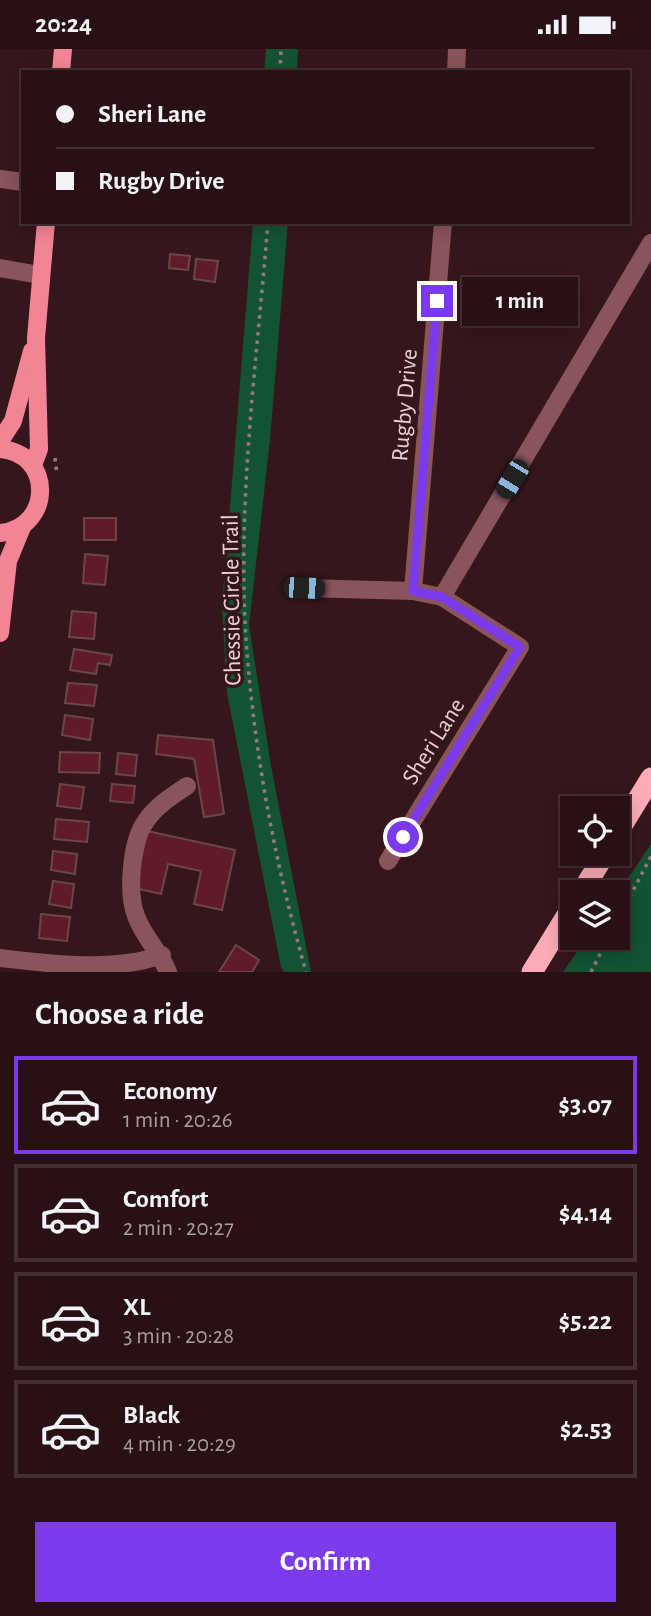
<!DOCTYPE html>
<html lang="en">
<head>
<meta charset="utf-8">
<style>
  :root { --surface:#281014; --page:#30191d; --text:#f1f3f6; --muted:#a59da0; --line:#443034; --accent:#7c3aed }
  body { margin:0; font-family:"Alegreya Sans",sans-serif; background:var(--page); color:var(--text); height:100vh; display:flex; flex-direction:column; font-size:26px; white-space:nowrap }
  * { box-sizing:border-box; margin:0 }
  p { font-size:23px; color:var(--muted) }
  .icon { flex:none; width:38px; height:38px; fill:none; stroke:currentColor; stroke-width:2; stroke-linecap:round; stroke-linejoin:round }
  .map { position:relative; height:923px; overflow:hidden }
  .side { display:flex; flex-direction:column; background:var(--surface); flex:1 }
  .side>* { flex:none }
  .hud { position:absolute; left:21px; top:21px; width:609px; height:154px; border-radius:0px; box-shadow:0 4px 18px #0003,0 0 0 2px var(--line); display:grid; align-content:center; height:154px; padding:0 35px; background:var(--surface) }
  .controls { position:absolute; left:560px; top:747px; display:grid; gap:14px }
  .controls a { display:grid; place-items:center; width:70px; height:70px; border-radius:0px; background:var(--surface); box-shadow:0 4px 18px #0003,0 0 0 2px var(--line); font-size:35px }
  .end { position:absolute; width:32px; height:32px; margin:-16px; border:9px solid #7c3aed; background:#fff; box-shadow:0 0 0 4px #fff }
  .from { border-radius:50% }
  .bubble { position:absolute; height:49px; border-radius:0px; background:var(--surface); box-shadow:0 4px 18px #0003,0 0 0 2px var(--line); font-size:23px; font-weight:700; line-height:49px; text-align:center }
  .car { position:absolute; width:21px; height:42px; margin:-21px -10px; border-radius:9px; box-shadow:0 0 5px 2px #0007; background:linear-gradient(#222 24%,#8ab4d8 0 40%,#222 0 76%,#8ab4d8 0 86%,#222 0) }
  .hud b { display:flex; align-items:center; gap:24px; height:66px; font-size:26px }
  .hud b+b { border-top:2px solid var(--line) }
  .hud i { width:18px; height:18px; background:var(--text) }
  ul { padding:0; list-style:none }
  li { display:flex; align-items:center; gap:21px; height:98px; margin:0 14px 10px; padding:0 21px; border:4px solid var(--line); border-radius:0px }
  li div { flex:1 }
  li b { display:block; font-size:26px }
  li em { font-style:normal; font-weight:700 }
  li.active { border-color:var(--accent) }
  li>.icon { width:63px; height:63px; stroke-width:1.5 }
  h2 { padding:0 35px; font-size:32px; line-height:84px }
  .cta { display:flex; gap:14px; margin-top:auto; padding:14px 35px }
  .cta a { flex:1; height:80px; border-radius:0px; background:var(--accent); color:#fff; font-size:28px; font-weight:700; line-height:80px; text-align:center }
  .status { display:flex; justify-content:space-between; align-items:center; height:49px; padding:0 35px; background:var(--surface); direction:ltr }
  .status svg { height:19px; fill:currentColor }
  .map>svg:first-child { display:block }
</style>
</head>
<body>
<div class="status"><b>20:24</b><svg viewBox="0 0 49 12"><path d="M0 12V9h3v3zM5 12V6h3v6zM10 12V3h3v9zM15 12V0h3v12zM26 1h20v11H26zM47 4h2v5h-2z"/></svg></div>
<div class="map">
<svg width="651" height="923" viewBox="0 0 651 923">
  <rect width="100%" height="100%" fill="#35161b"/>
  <g fill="#135334">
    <polygon points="266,0 298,0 297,23 264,23"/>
    <polygon points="253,173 288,173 270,391 249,576 271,717 311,923 284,923 281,918 227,644 222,557"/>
    <polygon points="651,795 651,923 563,923 587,889 618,889 618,844"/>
  </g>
  <g fill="#601b2b" stroke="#6a464b" stroke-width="2">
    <polygon points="170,205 190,207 188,221 169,219"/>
    <polygon points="196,210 218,212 215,233 194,230"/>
    <rect x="84" y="469" width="32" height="22"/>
    <polygon points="85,505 108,507 105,536 83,534"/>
    <polygon points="72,562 96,564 94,590 69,588"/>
    <polygon points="74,600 112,606 110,616 98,614 96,625 70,621"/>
    <polygon points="68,634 97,636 94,657 65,654"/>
    <polygon points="65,666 93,670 90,691 62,686"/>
    <polygon points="158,686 213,691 224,765 204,768 194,710 156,705"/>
    <polygon points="60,703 100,704 99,724 59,723"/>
    <polygon points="118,704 137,706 135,727 116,725"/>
    <polygon points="60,735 84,738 81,760 57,757"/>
    <polygon points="112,735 135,737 133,754 110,752"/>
    <polygon points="56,770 89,773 87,793 54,790"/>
    <polygon points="147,782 235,801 222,861 194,855 201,822 168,815 161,845 135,839"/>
    <polygon points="53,802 77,805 75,825 51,821"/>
    <polygon points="53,832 74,835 71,859 49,855"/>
    <polygon points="41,865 70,868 67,892 39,889"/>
    <polygon points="236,896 259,911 252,923 219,923"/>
  </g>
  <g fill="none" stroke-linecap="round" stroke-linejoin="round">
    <g stroke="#947a7e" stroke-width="3.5" stroke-dasharray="3.5 5" stroke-linecap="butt">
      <polyline points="280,23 281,0"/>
      <path d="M268,173C257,311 237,452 246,590C254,704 275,814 306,923"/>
      <polyline points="55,409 57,426"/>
      <polyline points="618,871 651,807"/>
      <polyline points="591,923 608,889"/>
    </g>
    <g stroke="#89545b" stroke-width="18">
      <polyline points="456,23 457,0"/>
      <polyline points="0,130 23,133"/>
      <polyline points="0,219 40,226"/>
      <polyline points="304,539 413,542 442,548 520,598 388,812"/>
      <polyline points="413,542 443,173"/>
      <polyline points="442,548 651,194"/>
      <path d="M0,909C52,915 114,923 162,906"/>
      <path d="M168,923C160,903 143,887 136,867C127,844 131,792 146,772C156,757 172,747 187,737"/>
    </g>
    <g stroke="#f38496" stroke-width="18">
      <polyline points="61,23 63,0"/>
      <polyline points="0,392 13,372 32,302"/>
      <path d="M0,400C54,404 53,479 0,484"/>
      <polyline points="33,416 39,400 36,289 46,173"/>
      <polyline points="0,584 8,512 22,478"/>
    </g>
    <g stroke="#fdacb7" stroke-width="21">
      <polyline points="618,783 651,729"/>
      <polyline points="581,844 605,805"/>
      <polyline points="532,923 572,858"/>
    </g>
  </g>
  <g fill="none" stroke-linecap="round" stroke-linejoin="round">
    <polyline stroke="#7c3aed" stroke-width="9" points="403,788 520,598 442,548 413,542 437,252"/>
  </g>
  <g text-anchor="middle" stroke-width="7" stroke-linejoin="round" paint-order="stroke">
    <g font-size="24" fill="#e7d1d3" stroke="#35161b">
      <text transform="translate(404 356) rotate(-85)" y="8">Rugby Drive</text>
      <text transform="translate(231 551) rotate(-91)" y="8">Chessie Circle Trail</text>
      <text transform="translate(433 692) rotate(-58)" y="8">Sheri Lane</text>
    </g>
  </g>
</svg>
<div class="controls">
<a><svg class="icon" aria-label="locate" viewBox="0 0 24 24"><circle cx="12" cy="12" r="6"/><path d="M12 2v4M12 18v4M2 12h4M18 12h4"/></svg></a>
<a><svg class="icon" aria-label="layers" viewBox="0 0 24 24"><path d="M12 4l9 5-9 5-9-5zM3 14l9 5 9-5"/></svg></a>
</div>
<i class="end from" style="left:403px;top:788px"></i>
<i class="end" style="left:437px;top:252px"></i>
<div class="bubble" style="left:462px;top:228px;width:116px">1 min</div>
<i class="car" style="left:512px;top:430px;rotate:211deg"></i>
<i class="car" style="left:304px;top:539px;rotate:92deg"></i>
<div class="hud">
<b><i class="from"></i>Sheri Lane</b>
<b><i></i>Rugby Drive</b>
</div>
</div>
<section class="side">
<h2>Choose a ride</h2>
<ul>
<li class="active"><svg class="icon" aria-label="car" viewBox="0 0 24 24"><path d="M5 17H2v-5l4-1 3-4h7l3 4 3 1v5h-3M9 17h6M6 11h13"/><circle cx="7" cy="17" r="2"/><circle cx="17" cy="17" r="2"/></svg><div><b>Economy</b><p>1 min · 20:26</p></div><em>$3.07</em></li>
<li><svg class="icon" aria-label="car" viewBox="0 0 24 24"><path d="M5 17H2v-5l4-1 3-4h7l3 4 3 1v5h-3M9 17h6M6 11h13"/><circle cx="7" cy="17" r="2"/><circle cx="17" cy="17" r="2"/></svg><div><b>Comfort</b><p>2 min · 20:27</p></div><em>$4.14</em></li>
<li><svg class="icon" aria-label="car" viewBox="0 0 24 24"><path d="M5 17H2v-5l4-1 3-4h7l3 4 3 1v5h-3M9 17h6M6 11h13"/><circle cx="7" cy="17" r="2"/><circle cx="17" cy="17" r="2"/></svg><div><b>XL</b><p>3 min · 20:28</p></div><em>$5.22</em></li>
<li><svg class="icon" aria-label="car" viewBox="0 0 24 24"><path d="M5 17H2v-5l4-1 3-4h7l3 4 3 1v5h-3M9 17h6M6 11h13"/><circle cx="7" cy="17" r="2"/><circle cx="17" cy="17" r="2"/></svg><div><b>Black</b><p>4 min · 20:29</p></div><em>$2.53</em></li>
</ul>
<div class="cta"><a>Confirm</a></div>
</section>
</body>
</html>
